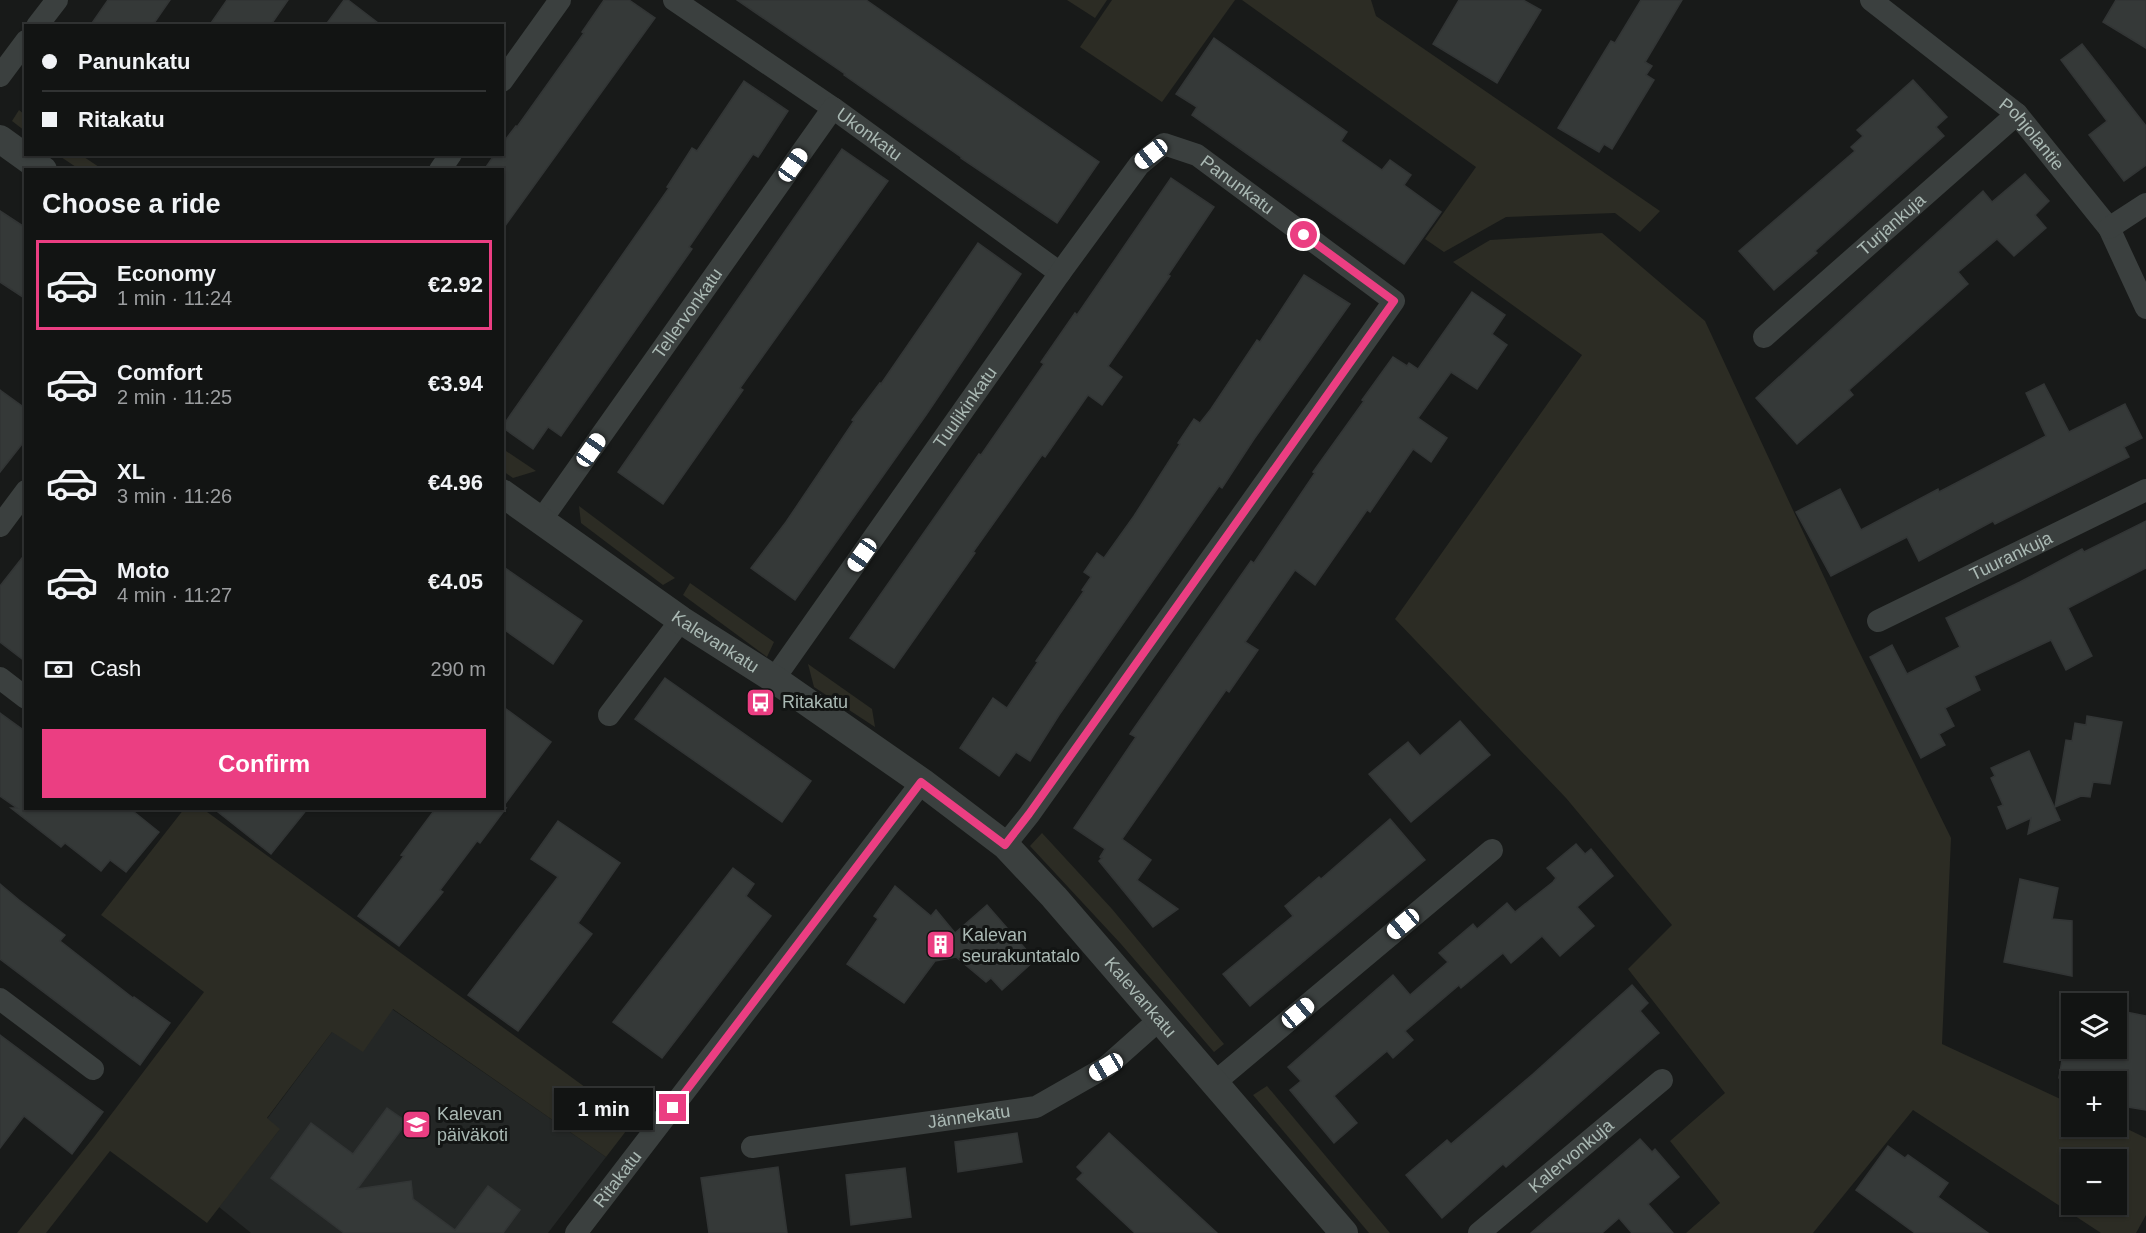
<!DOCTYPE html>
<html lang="en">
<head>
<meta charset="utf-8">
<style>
  :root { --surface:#121413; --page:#1b1d1c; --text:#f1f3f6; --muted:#9c9ea0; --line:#313333; --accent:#eb3e82 }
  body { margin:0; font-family:Helvetica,sans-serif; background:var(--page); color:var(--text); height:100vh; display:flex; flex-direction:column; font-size:22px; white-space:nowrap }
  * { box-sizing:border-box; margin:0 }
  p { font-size:20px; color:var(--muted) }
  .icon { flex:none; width:33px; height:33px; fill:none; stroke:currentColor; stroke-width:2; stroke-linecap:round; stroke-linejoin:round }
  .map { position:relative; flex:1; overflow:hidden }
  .panel { position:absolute; left:24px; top:168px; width:480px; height:642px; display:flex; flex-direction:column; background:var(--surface); border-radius:0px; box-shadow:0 2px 4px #0004,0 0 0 2px var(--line) }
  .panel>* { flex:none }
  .guide { position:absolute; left:24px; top:24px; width:480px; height:132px; border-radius:0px; box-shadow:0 2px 4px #0004,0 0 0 2px var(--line); display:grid; align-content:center; height:132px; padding:0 18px; background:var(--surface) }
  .buttons { position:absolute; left:2061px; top:993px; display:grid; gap:12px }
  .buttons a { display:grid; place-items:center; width:66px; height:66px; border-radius:0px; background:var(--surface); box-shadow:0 2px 4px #0004,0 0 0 2px var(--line); font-size:30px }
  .end { position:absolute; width:27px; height:27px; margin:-14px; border:8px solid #eb3e82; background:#fff; box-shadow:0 0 0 3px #fff }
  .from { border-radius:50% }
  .bubble { position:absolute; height:42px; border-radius:0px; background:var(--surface); box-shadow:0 2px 4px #0004,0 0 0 2px var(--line); font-size:20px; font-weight:600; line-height:42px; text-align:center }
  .car { position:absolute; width:18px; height:36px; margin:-18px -9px; border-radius:8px; box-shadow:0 0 4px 2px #0007; background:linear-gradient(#fff 24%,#345 0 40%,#fff 0 76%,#345 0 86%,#fff 0) }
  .guide b { display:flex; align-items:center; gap:21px; height:57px; font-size:22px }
  .guide b+b { border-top:2px solid var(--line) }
  .guide i { width:15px; height:15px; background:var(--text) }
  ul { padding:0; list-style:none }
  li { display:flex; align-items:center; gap:18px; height:90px; margin:0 12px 9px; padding:0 6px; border:3px solid transparent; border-radius:0px }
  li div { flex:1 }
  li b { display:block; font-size:22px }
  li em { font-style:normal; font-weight:600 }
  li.selected { border-color:var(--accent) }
  li>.icon { width:54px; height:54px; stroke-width:1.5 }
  h2 { padding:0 18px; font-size:27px; line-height:72px }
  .pay { display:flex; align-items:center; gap:15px; height:66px; padding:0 18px; font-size:22px }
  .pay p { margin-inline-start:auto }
  .button { display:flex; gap:12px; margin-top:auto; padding:12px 18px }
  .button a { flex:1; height:69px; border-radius:0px; background:var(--accent); color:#fff; font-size:24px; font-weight:600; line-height:69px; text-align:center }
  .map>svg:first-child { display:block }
</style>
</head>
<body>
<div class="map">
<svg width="2146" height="1233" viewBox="0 0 2146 1233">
  <rect width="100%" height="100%" fill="#181a19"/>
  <polygon fill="#242726" points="392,1009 606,1157 548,1233 251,1233 219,1207 279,1130 267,1119 332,1032"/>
  <g fill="#2c2c24" fill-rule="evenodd">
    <polygon points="1067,0 1107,0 1095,18"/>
    <polygon points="1112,0 1235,0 1162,102 1080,47"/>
    <polygon points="1242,0 1371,0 1376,16 1660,211 1640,232 1615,213 1506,217 1444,252 1425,239 1476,167"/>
    <polygon points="19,110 25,115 25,131 12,121"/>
    <polygon points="58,155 81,155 102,169 79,169"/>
    <path d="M1602,233L1705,321L1852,637L1951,838L1942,1044L2071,1104L2072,1126H2116L2117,1124L2146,1138V1215L2136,1233H2101L1913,1110L1813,1233H1686L1720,1203L1670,1141L1725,1093L1628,969L1672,925L1566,798L1395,619L1582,355L1453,262L1490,240ZM2072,1160H2116V1204H2072Z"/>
    <polygon points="502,449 503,449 536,471 513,478 503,471"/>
    <polygon points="579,506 675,578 663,585 581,523"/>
    <polygon points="690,583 774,642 767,657 683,595"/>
    <polygon points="808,664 872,709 875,727 814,687"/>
    <polygon points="184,809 203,809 633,1122 606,1157 393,1009 363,1052 332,1032 267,1118 280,1129 207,1223 110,1151 46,1233 17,1233 94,1137 204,992 101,915"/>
    <polygon points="1042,833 1112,909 1224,1044 1214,1052 1121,944 1030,846"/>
    <polygon points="1267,1086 1390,1233 1369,1233 1253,1095"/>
  </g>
  <g fill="#353938" stroke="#323535" stroke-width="1.5">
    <polygon points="108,0 170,0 152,26 90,26"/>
    <polygon points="227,0 288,0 270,26 209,26"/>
    <polygon points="344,0 348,0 382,26 325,26"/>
    <polygon points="604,0 629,0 655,18 502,230 502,170 484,170 495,154 502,154 502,144 516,126 517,127 584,33 582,32"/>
    <polygon points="737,0 866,0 1099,162 1057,223 961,158 961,157 844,75 845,74"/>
    <polygon points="1459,0 1523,0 1541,10 1497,83 1433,44"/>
    <polygon points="1641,0 1682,0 1645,62 1652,66 1646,75 1654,80 1612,149 1604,144 1599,152 1558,128 1611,41 1615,43"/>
    <polygon points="2116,0 2146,0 2146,48 2103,22"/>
    <polygon points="1214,38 1347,132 1341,141 1382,170 1390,160 1411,175 1404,185 1441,212 1404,264 1192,115 1197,107 1176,94"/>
    <polygon points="2082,44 2146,126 2146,165 2124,181 2089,135 2107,121 2061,60"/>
    <polygon points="1913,80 1947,117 1936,127 1944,136 1815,251 1817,253 1774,290 1739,251 1855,151 1851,147 1863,136 1857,130"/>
    <polygon points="744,81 788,111 758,157 753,154 689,247 692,249 561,436 548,427 533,449 502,427 669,188 667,187 692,148 697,151"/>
    <polygon points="842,149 888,181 740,388 743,390 663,504 618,472"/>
    <polygon points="2025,174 2049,201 2035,215 2046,228 2014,256 1997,239 1958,272 1968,284 1849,390 1853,395 1797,444 1756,398 1983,191 1992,202"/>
    <polygon points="1171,178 1214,207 1168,275 1170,276 1108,366 1122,377 1102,405 1088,395 1045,457 1042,455 973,552 975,553 894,668 850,638 979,454 981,455 1044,364 1041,362 1075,313 1077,315"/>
    <polygon points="0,211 26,228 26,299 0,282"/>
    <polygon points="978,243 1021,274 926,415 795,600 751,568 786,522 854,421 852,420 880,383 881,384"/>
    <polygon points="1304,275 1350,304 1254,439 1222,488 1219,486 1059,715 1030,761 1016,752 999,776 960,748 993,698 1007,708 1038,662 1036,661 1084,591 1082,590 1091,577 1084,572 1097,553 1104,558 1134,516 1180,444 1178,443 1194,419 1200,423 1211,409 1257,340 1260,342"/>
    <polygon points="1472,292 1505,315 1492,334 1507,345 1477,389 1451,372 1418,418 1447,438 1431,462 1413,449 1370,512 1367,510 1315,585 1295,570 1245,642 1258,650 1229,692 1226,690 1122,839 1151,860 1137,880 1178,909 1153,927 1099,861 1102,858 1100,857 1105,849 1074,828 1136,737 1130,734 1251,561 1254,563 1315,473 1313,472 1364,401 1362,400 1393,357 1407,366 1409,363 1418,369"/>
    <polygon points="2044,384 2069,432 2125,404 2142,438 2124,447 2129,457 1995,524 1993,521 1919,561 1907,537 1831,576 1796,512 1840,489 1861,530 1938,489 1939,492 2046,436 2026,393"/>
    <polygon points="0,390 26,409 26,439 0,472"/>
    <polygon points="2146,521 2146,568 2068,608 2092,656 2066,670 2051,640 1974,676 1980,690 1945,708 1954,726 1939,734 1945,745 1921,758 1870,657 1892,645 1907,674 1960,647 1946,618 2020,582 2082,549 2084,552"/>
    <polygon points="26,553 26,662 0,642 0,586"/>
    <polygon points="502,566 582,621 553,664 502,628"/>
    <polygon points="665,678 811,781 782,822 635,719"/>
    <polygon points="502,706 551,742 502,808"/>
    <polygon points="0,713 26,732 26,808 129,808 159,832 126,872 110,860 101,871 65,843 61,847 11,808 17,808 0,796"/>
    <polygon points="2087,716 2122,722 2110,784 2093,782 2090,797 2081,796 2055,807 2066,740 2072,741 2075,723 2086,725"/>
    <polygon points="1460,721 1490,755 1411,822 1369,774 1408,742 1420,756"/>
    <polygon points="2029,751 2060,820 2028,834 2031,818 2007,829 1998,807 2003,805 1991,778 1995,776 1991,768"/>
    <polygon points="213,808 308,808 271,854"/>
    <polygon points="436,808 506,808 480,843 477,841 440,890 443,892 399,946 358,916 404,856 401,855"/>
    <polygon points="1390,819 1425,860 1250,1006 1223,974 1293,916 1285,906 1319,877 1321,879"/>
    <polygon points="558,821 620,863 578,923 592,934 518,1031 468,995 558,877 531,859"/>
    <polygon points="1576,844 1585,854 1591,849 1613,876 1577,907 1594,926 1560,956 1542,936 1511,963 1503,953 1461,988 1459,985 1405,1031 1413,1040 1393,1058 1387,1051 1334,1096 1357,1123 1334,1143 1290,1090 1301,1081 1288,1067 1393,975 1410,995 1448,962 1439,953 1473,924 1477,929 1507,903 1515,912 1553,882 1556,878 1547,868"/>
    <polygon points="733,868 754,884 746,896 771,916 662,1058 613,1022"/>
    <polygon points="2020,879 2058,888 2052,919 2072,921 2072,976 2004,962"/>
    <polygon points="0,884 19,900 65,935 60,941 133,998 134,997 170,1023 140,1065 0,959"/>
    <polygon points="895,886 931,916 936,910 955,933 987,905 1035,960 1002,990 991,978 986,982 956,957 935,961 904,1003 847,964 878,919 874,916"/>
    <polygon points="1632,985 1648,1003 1640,1011 1659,1033 1506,1167 1503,1164 1442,1218 1406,1175 1447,1140 1451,1144 1533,1074"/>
    <polygon points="2116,1010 2146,1016 2146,1110 2116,1105 2116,1082 2078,1082 2059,1078 2064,1048 2116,1048"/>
    <polygon points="0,1035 103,1112 72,1154 24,1116 0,1148"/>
    <polygon points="387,1108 407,1122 357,1189 411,1181 413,1199 455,1230 488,1186 520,1210 503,1233 344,1233 271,1178 311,1123 353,1154"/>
    <polygon points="1017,1133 1022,1162 958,1172 955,1142"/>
    <polygon points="1109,1133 1217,1233 1135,1233 1077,1179 1083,1173 1077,1167"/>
    <polygon points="1640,1139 1652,1152 1655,1149 1679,1177 1648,1204 1673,1233 1632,1233 1619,1218 1602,1233 1531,1233"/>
    <polygon points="1888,1146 1905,1158 1908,1155 1948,1183 1938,1197 1988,1233 1915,1233 1856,1190"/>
    <polygon points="778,1167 787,1233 709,1233 701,1178"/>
    <polygon points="905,1168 911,1217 851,1225 846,1175"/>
  </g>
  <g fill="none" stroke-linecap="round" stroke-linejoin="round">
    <g stroke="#3b403f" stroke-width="22">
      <path id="s1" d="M674,0L833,108L1060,273"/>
      <path id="s2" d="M1871,0L2017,114L2109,228L2146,308"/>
      <polyline points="37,26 57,0"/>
      <polyline points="0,76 26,41"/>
      <polyline points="502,81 560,0"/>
      <polyline points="440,170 451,154"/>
      <polyline points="2109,228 2146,204"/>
      <path id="s3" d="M1764,337L2017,114"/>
      <path id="s4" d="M542,519L833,108"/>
      <polyline points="0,526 26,491"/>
      <path id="s5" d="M1878,621L2146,490"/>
      <polyline points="0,678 26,698"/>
      <path id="s6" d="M774,679L1060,273L1139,165L1164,144L1197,155L1394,301L1029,815L1005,845"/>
      <polyline points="609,715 681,620"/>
      <polyline points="0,999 93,1069"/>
      <polyline points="1214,1083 1492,850"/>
      <path id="s7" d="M752,1147L1036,1107L1106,1067L1160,1019"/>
      <path id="s8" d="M576,1233L922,782"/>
      <path id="s9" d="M1479,1233L1662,1080"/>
    </g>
    <g stroke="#3b403f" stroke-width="28">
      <polyline points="0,139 43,170"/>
      <path id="s10" d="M502,493L681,620L774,679L922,782L1005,845L1054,897L1344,1233"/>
    </g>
  </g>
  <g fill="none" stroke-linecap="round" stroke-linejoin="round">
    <polyline stroke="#eb3e82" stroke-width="8" points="673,1108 921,782 1005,845 1029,814 1394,301 1304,235"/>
  </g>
  <defs>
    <symbol id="bus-square" viewBox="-11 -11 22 22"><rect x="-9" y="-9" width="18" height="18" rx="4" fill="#eb3e82" stroke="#131514"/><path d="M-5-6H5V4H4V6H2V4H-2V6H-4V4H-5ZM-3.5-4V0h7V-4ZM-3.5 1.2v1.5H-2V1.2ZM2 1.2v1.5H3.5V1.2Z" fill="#fff"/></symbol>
    <symbol id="building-square" viewBox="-11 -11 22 22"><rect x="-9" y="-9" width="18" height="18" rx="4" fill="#eb3e82" stroke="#131514"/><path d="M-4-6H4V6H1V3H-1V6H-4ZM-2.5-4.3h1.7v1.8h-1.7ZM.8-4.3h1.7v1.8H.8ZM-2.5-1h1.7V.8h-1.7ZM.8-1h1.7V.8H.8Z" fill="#fff"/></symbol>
    <symbol id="school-square" viewBox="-11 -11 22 22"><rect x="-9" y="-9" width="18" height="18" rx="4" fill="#eb3e82" stroke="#131514"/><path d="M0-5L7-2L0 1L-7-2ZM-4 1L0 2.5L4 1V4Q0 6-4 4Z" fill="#fff"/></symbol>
  </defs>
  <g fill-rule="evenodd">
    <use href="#bus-square" x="744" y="686" width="33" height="33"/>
    <use href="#building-square" x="924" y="928" width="33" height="33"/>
    <use href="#school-square" x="400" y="1108" width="33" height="33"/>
  </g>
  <g text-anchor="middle" stroke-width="6" stroke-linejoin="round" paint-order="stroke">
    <g font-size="18" fill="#aab9b4" stroke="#131514">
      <text dy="6" stroke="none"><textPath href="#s1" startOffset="237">Ukonkatu</textPath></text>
      <text dy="6" stroke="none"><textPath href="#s2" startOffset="210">Pohjolantie</textPath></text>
      <text dy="6" stroke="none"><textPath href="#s6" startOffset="748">Panunkatu</textPath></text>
      <text dy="6" stroke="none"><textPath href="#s3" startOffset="170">Turjankuja</textPath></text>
      <text dy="6" stroke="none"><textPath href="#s4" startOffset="252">Tellervonkatu</textPath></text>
      <text dy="6" stroke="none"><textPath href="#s6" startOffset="332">Tuulikinkatu</textPath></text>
      <text dy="6" stroke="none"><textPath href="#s5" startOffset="148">Tuurankuja</textPath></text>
      <text dy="6" stroke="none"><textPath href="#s10" startOffset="260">Kalevankatu</textPath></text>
      <text dy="6" stroke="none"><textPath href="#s10" startOffset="818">Kalevankatu</textPath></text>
      <text dy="6" stroke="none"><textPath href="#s7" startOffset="219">Jännekatu</textPath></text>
      <text dy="6" stroke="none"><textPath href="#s9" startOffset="120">Kalervonkuja</textPath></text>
      <text dy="6" stroke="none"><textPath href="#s8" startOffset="68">Ritakatu</textPath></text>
    </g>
    <g font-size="18" fill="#aab9b4" stroke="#131514" text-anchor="start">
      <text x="782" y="708">Ritakatu</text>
      <text x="962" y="941">Kalevan<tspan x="962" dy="21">seurakuntatalo</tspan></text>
      <text x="437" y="1120">Kalevan<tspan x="437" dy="21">päiväkoti</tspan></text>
    </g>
  </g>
</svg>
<div class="buttons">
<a><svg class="icon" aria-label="layers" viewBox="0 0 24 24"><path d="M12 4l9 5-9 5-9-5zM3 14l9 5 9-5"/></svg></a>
<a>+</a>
<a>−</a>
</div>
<i class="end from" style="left:1304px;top:235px"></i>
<i class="end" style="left:673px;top:1108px"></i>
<div class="bubble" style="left:554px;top:1088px;width:99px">1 min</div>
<i class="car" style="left:1151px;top:154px;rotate:232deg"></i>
<i class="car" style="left:793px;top:165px;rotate:35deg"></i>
<i class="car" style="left:591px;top:450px;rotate:35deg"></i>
<i class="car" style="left:862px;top:555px;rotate:215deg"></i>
<i class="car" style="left:1403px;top:924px;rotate:230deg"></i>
<i class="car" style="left:1298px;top:1013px;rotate:50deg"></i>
<i class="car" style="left:1106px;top:1067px;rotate:240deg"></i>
<div class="guide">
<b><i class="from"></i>Panunkatu</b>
<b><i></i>Ritakatu</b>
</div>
<section class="panel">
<h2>Choose a ride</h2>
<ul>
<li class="selected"><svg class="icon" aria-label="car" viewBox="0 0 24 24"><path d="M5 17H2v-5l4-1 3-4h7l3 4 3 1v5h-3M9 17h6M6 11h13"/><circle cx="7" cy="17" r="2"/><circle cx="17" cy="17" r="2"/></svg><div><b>Economy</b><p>1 min · 11:24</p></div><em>€2.92</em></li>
<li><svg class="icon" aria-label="car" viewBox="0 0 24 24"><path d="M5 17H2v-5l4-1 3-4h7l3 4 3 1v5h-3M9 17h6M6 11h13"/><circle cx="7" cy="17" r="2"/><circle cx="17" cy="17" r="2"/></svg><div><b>Comfort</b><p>2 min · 11:25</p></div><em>€3.94</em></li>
<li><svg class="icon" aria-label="car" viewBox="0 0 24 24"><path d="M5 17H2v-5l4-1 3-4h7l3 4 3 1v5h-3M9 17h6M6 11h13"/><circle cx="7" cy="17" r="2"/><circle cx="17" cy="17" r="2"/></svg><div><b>XL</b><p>3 min · 11:26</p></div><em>€4.96</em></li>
<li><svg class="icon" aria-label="car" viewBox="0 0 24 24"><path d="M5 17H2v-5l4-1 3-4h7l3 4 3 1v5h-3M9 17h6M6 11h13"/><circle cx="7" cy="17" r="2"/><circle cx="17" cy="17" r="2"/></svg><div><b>Moto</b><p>4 min · 11:27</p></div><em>€4.05</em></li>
</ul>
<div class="pay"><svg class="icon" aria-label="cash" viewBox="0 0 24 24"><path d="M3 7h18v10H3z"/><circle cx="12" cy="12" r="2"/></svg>Cash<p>290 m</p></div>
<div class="button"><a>Confirm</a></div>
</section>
</div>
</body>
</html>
